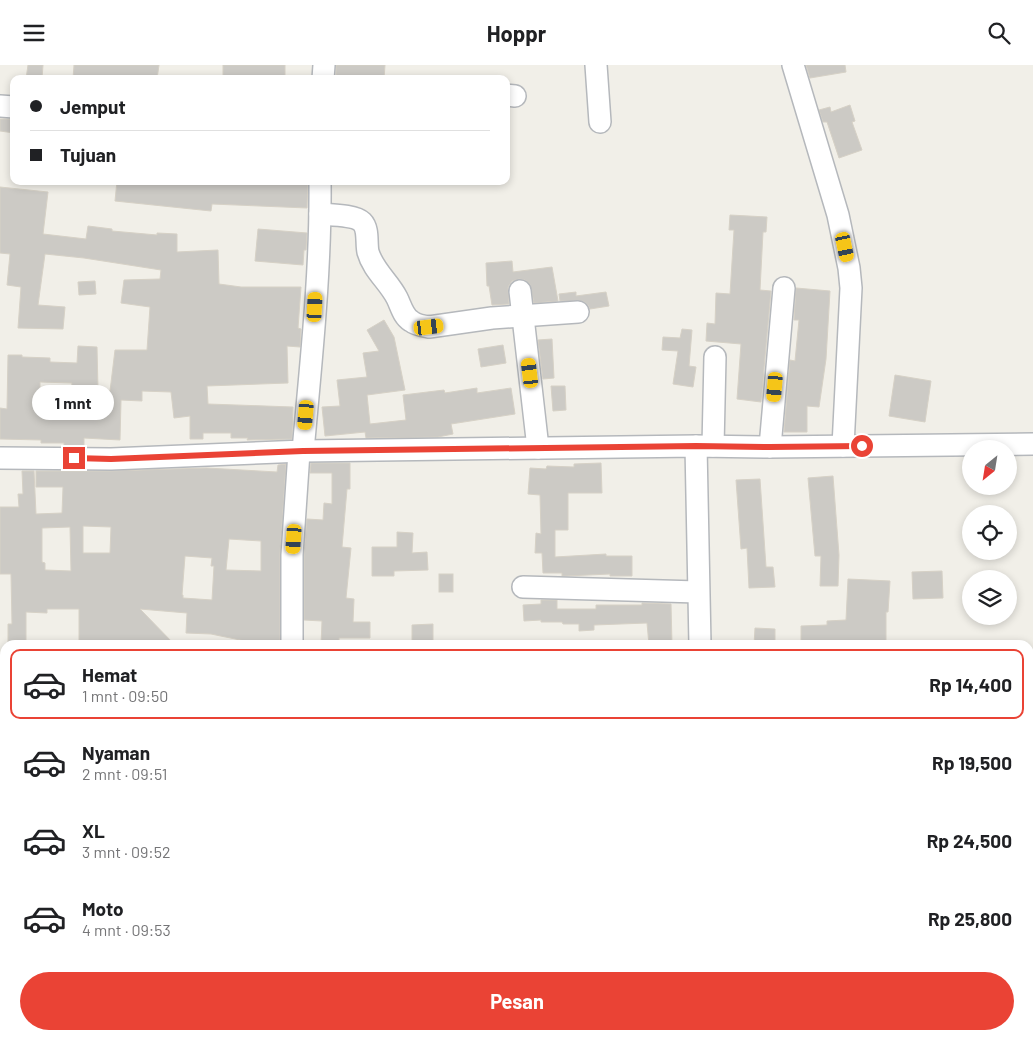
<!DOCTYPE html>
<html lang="id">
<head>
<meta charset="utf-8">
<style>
  :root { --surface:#fff; --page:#f6f6f6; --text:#202124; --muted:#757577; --line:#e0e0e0; --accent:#ea4335 }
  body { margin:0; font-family:Barlow,sans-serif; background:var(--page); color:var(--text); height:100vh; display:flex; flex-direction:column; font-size:19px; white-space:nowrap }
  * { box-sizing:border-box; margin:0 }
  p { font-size:16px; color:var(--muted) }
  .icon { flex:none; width:28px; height:28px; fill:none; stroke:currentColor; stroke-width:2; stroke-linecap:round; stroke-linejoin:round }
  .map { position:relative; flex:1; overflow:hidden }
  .side { position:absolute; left:0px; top:575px; width:1034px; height:400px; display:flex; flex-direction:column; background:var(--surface); border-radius:15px 15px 0 0; box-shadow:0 2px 8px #0003 }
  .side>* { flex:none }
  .banner { position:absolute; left:10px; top:10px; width:500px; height:110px; border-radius:10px; box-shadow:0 2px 8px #0003; display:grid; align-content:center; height:110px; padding:0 20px; background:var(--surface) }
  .needle { width:32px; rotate:210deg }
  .controls { position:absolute; left:962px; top:375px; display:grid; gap:10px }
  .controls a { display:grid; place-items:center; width:55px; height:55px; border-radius:50%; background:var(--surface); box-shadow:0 2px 8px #0003; font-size:25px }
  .end { position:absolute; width:22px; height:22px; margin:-11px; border:6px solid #ea4335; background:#fff; box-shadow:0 0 0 2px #fff }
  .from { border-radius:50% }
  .bubble { position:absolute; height:35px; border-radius:18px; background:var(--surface); box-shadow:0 2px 8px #0003; font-size:16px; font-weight:700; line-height:35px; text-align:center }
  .car { position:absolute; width:15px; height:30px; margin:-15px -8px; border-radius:6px; box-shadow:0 0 4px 1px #0007; background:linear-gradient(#f5c518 24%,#345 0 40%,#f5c518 0 76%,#345 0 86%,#f5c518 0) }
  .banner b { display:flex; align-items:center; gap:18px; height:48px; font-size:19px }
  .banner b+b { border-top:1px solid var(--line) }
  .banner i { width:12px; height:12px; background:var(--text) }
  ul { padding:9px 0 0; list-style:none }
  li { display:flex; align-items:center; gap:15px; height:70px; margin:0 10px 8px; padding:0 10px; border:2px solid transparent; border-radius:10px }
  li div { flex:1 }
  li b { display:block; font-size:19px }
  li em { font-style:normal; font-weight:700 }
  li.current { border-color:var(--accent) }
  li>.icon { width:45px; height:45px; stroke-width:1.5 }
  .primary-button { display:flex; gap:10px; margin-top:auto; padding:10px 20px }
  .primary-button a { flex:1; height:58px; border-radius:30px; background:var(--accent); color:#fff; font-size:20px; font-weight:700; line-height:58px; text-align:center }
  header { display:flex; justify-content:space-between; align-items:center; height:65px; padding:0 20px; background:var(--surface); font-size:22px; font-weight:700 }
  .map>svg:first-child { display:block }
</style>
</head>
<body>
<header><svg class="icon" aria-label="menu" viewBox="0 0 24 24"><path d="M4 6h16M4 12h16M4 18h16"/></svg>Hoppr<svg class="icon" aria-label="search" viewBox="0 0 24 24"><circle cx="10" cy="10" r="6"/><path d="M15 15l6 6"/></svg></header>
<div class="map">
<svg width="1033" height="975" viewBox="0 0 1033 975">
  <rect width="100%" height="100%" fill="#f1efe8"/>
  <g fill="#cccac5" stroke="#d6d1c6" fill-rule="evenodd">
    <polygon points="28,0 43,0 42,14 26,14"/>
    <polygon points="74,0 159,0 157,14 73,14"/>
    <polygon points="223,0 285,0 285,14 223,12"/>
    <polygon points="336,0 385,0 384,14 336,14"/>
    <polygon points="806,0 845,0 846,7 810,13"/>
    <polygon points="850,40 855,56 852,57 862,85 839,93 827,57 823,57 819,45 830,42 831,47"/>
    <polygon points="0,54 14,54 14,68 0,66"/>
    <polygon points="117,116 308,116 307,143 212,139 211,146 115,136"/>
    <path d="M0,122L48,127L43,169L86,174L88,161L112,164V166L157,170V168L177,169V187L218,185L219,219L241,222H301L298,263L301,264L300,282L287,281L288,318L207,321L208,339L293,342L292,374L247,375L248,373H231V368H203V374H190V351L174,353L171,327L142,326V336L121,335L120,375L84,373V381H64V378H41V375L0,374V343L7,344L8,290H22V292L50,293V297L77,298L78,281L97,282L98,325L110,326L115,285H147L150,242L121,238L124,215L160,214L161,205L84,193L45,189L38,240L65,242L63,264L18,263L21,222L7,220L10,189L0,188ZM40,317L72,318L70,346L40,345Z"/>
    <polygon points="730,150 767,152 766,167 763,167 760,225 771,226 761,337 737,334 741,279 706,276 707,258 715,259 716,228 730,229 734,165 729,165"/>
    <polygon points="258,164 307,168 306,185 304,185 303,200 255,196"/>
    <polygon points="512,196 513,207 552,202 558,236 534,238 530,219 525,215 519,214 512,216 508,222 509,239 492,240 489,221 487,221 486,198"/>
    <polygon points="95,216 96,229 79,230 78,217"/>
    <polygon points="796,223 830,226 826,294 819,342 807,341 807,367 784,367 790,295 795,296 799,255 794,255"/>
    <polygon points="576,227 576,231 606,227 609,241 590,244 588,240 583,236 560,236 559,229"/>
    <polygon points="384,255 394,272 405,325 367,330 370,359 406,355 403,330 444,325 445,328 477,323 477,328 511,323 515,349 451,359 453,369 438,372 366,373 365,367 325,371 322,342 340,341 337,315 367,312 363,288 379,286 367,265"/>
    <polygon points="682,264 692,265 689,301 696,302 693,322 673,319 678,286 662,285 663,272 680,273"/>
    <polygon points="552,274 554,313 543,314 538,275"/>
    <polygon points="503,280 506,298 481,302 478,284"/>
    <polygon points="895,310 931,316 925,357 889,351"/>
    <polygon points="551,321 565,321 566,345 553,346"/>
    <polygon points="311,398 350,398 350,424 347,424 342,482 351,483 346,533 354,534 353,557 370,557 370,573 339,573 339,580 321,580 322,556 304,555 304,490 307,454 323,455 324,438 332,439 332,408 310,408"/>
    <polygon points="601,398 602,428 568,428 568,465 555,465 555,492 606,489 606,491 632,491 632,511 610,511 610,509 566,511 562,511 562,508 543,508 542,488 535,488 536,468 541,469 540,430 528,429 530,403 546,404 547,401 574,402 574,399"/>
    <path d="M286,399L280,489V580L250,577L211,569L186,568L187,548L140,544L175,580H79V544H47V548L26,547V580H8V559H12L11,509H0V442H19L18,429H23L22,406H34L36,449L62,448L63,422H36V406H111L207,403L277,407L278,400ZM83,461L111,462L110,488H83ZM70,462L71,506L45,505V498L42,497V463ZM229,474L261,476V506L226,505ZM185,491L212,493L211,501H214L212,535L183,533V530H182Z"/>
    <polygon points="833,411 839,490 838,521 820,521 821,491 815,491 808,413"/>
    <polygon points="760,414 766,502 773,502 775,522 749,523 747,483 741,484 736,415"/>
    <polygon points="397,467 413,468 412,488 427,487 428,505 394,506 394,511 372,511 372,482 397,482"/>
    <polygon points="942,506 943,533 913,534 912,507"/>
    <rect x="439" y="509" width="14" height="18"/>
    <polygon points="848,514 890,516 888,547 886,547 886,578 858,578 857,580 801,580 801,561 827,560 827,556 846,555"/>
    <polygon points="541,535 557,535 557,544 596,544 596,540 642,540 642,538 671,539 672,580 649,580 647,558 594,560 594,565 579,566 579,559 563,559 562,557 541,557 541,555 524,556 523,540 541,539"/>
    <polygon points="433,559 433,580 412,580 412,560"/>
    <polygon points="755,563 775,564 775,580 754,580"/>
  </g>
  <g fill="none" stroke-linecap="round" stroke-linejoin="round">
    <defs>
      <g id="minor">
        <polyline points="596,0 600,57"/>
        <polyline points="793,0 838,150 849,203 851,223 843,381"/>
        <polyline points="323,14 324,0"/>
        <polyline points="506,30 515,31"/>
        <polyline points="0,41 14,42"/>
        <path d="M320,149C331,150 355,150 362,157C369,164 366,178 368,187C373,205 389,217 397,233C401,241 403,251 411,256C416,260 422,261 429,262L492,253L578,247"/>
        <polyline points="520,226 538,383"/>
        <polyline points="696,381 700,580"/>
        <polyline points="713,381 715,292"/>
        <polyline points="770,382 784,223"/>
        <polyline points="303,386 696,381 770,382 1033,379"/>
        <path d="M0,393L111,394L303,386C311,296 321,206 320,116"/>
        <polyline points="523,522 698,527"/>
        <polyline points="292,580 292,490 299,387"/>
        <polyline points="0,963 5,958"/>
        <polyline points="148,970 150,975"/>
        <polyline points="109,975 116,970"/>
        <polyline points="689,975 690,970"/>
      </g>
    </defs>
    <use href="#minor" stroke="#b5b8bc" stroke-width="24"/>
    <use href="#minor" stroke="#fff" stroke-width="21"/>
  </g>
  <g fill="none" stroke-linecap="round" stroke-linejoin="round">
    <polyline stroke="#ea4335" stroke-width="6" points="74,393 111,394 303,386 696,381 770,382 862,381"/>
  </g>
</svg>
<div class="controls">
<a><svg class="needle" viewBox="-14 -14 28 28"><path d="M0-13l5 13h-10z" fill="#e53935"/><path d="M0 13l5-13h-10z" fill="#757577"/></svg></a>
<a><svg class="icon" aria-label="locate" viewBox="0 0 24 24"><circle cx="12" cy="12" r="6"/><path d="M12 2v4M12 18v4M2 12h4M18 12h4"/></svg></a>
<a><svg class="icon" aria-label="layers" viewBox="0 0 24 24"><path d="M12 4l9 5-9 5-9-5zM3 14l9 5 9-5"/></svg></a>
</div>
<i class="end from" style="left:862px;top:381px"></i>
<i class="end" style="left:74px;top:393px"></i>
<div class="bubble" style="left:32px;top:320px;width:82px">1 mnt</div>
<i class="car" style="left:845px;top:182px;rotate:168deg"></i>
<i class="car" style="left:315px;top:242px;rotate:3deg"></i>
<i class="car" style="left:429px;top:262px;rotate:83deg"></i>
<i class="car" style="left:530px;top:308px;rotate:353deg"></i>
<i class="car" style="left:775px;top:322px;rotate:185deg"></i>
<i class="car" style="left:306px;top:350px;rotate:185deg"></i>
<i class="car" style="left:294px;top:474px;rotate:184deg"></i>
<div class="banner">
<b><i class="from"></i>Jemput</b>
<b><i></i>Tujuan</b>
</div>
<section class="side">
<ul>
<li class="current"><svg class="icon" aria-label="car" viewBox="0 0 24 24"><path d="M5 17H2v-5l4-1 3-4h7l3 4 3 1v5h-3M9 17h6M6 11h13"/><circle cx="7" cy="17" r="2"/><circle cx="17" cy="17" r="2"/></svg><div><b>Hemat</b><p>1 mnt · 09:50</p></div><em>Rp 14,400</em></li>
<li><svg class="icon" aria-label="car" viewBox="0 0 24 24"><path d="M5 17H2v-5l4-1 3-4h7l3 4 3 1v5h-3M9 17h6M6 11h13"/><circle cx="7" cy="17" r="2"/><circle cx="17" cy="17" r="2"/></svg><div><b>Nyaman</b><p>2 mnt · 09:51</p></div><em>Rp 19,500</em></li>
<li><svg class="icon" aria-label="car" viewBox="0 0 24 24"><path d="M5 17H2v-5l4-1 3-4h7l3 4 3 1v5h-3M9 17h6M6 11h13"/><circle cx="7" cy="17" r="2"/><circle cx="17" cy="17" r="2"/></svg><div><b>XL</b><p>3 mnt · 09:52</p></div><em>Rp 24,500</em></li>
<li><svg class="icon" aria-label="car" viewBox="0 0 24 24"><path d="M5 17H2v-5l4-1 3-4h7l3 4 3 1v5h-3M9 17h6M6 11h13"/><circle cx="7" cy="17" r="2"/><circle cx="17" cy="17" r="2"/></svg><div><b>Moto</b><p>4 mnt · 09:53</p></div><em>Rp 25,800</em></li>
</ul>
<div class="primary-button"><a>Pesan</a></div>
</section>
</div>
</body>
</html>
